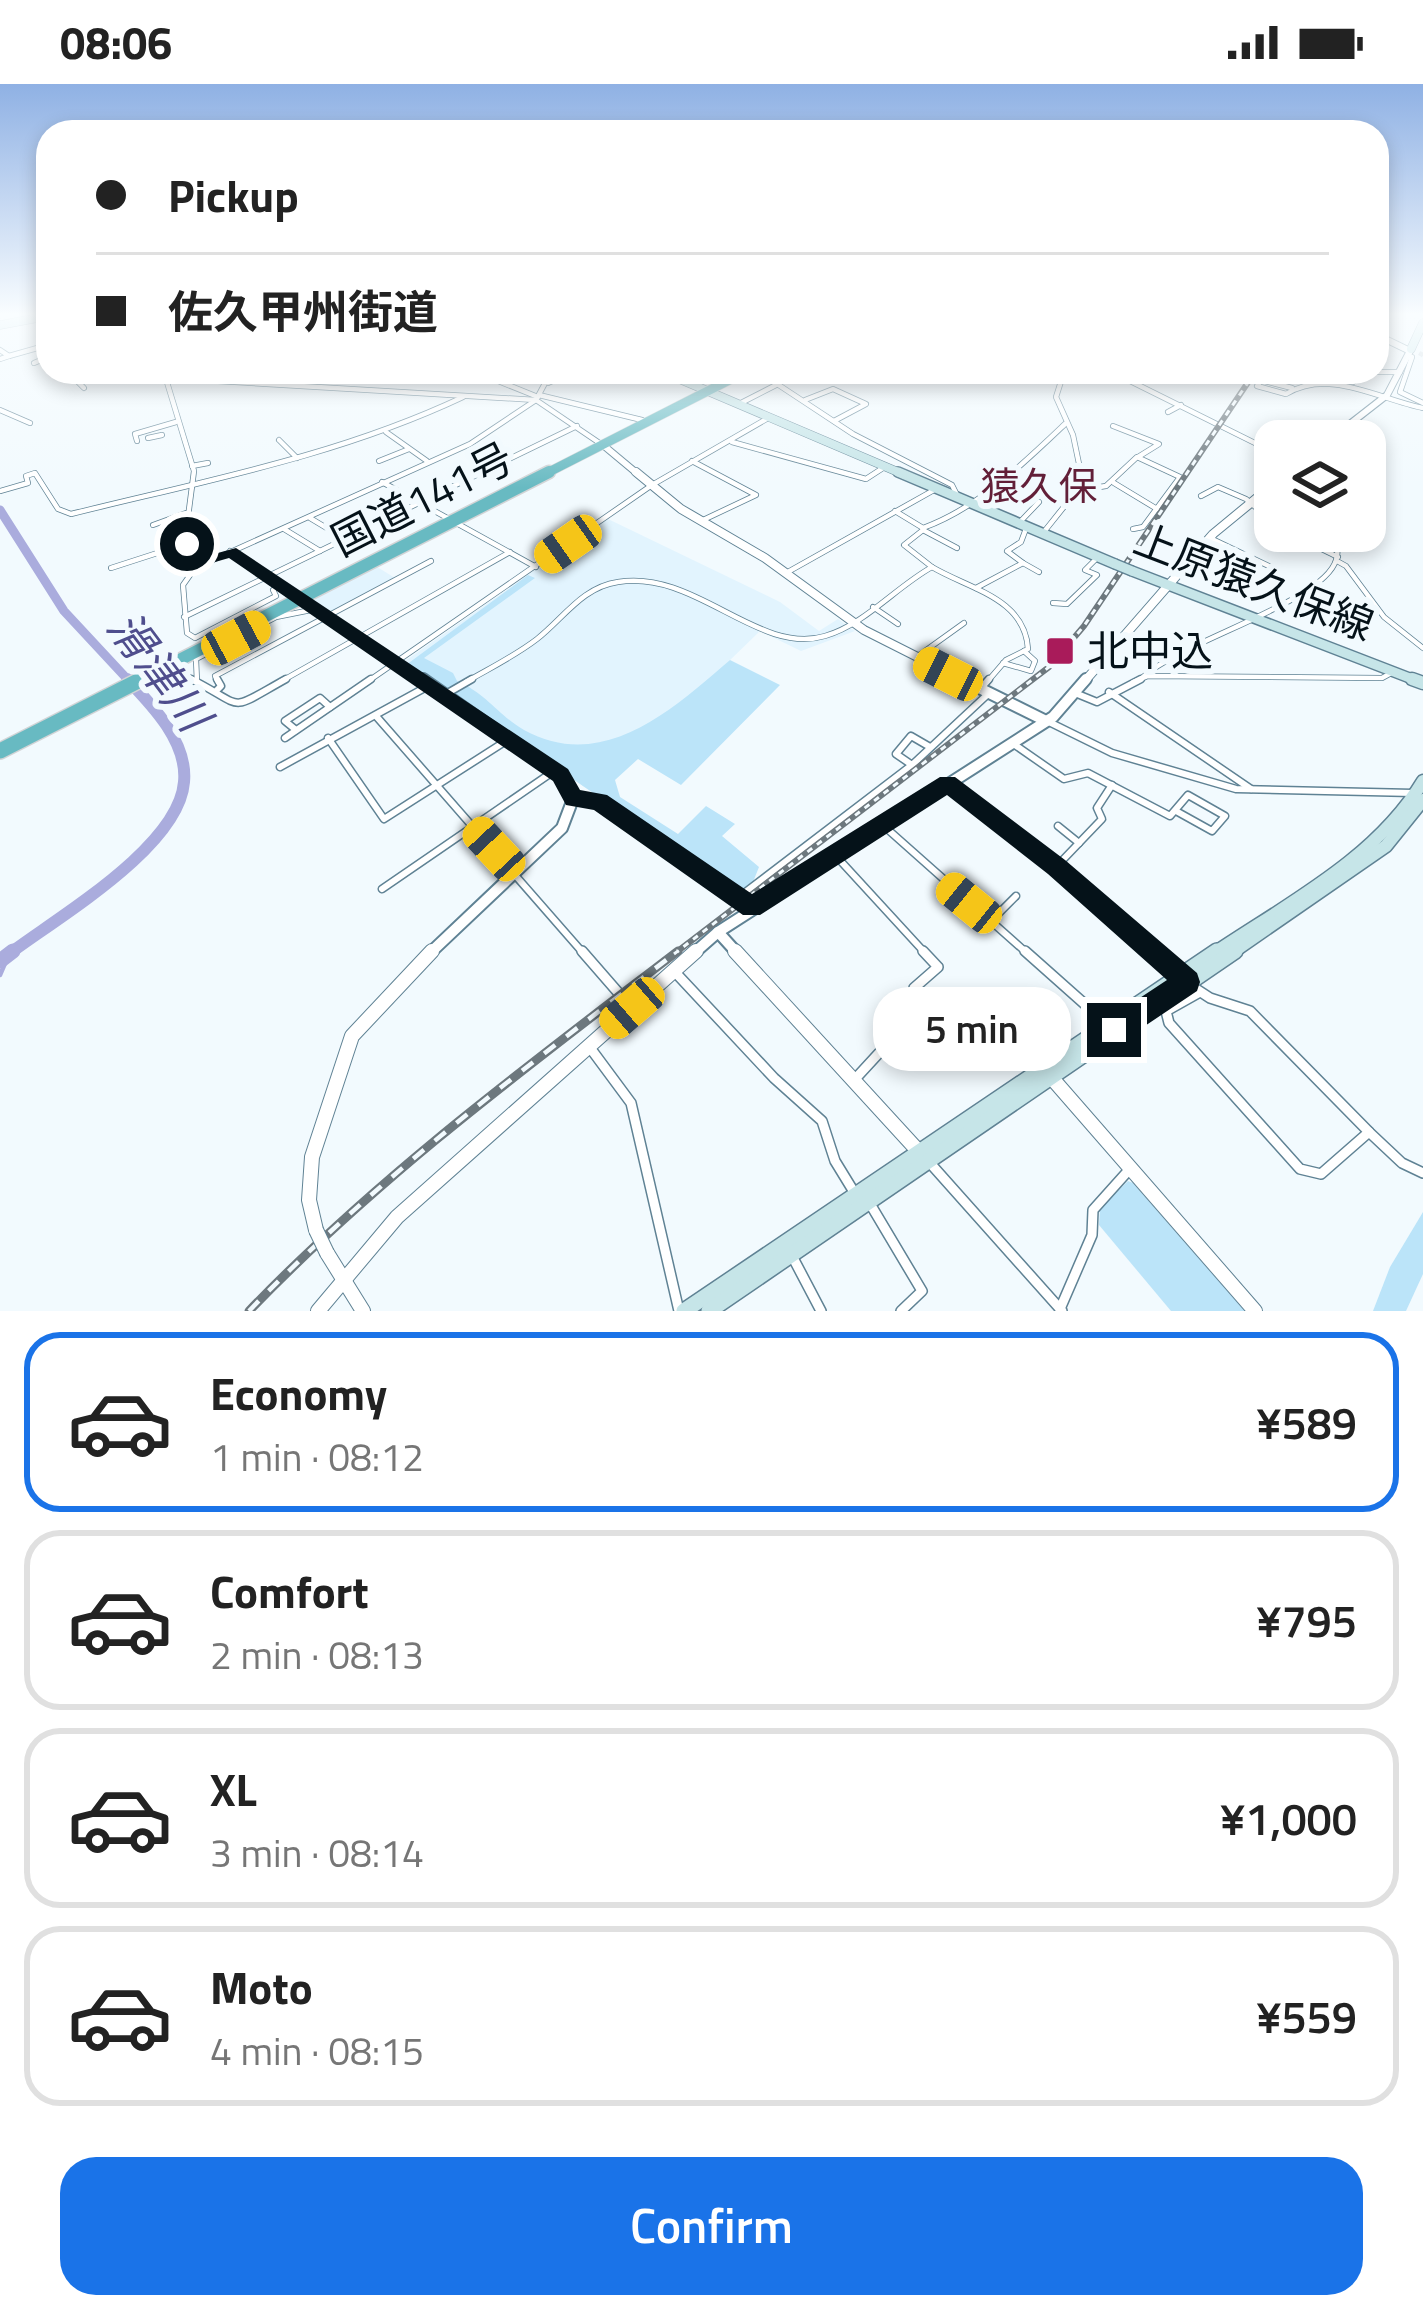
<!DOCTYPE html>
<html lang="en">
<head>
<meta charset="utf-8">
<style>
  :root { --surface:#fff; --page:#f6f6f6; --text:#222; --muted:#767676; --line:#e0e0e0; --accent:#1a73e8 }
  body { margin:0; font-family:"Titillium Web","Noto Sans JP",sans-serif; background:var(--page); color:var(--text); height:100vh; display:flex; flex-direction:column; font-size:45px; white-space:nowrap }
  * { box-sizing:border-box; margin:0 }
  p { font-size:39px; color:var(--muted) }
  .icon { flex:none; width:66px; height:66px; fill:none; stroke:currentColor; stroke-width:2; stroke-linecap:round; stroke-linejoin:round }
  .map { position:relative; height:1227px; overflow:hidden }
  .panel { display:flex; flex-direction:column; background:var(--surface); flex:1 }
  .panel>* { flex:none }
  .guide { position:absolute; left:36px; top:36px; width:1353px; height:264px; border-radius:36px; box-shadow:0 6px 18px #0003; display:grid; align-content:center; height:264px; padding:0 60px; background:var(--surface) }
  .fabs { position:absolute; left:1254px; top:336px; display:grid; gap:24px }
  .fabs a { display:grid; place-items:center; width:132px; height:132px; border-radius:24px; background:var(--surface); box-shadow:0 6px 18px #0003; font-size:60px }
  .end { position:absolute; width:54px; height:54px; margin:-27px; border:15px solid #051219; background:#fff; box-shadow:0 0 0 6px #fff }
  .from { border-radius:50% }
  .bubble { position:absolute; height:84px; border-radius:36px; background:var(--surface); box-shadow:0 6px 18px #0003; font-size:39px; font-weight:600; line-height:84px; text-align:center }
  .car { position:absolute; width:36px; height:72px; margin:-36px -18px; border-radius:15px; box-shadow:0 0 9px 3px #0007; background:linear-gradient(#f5c518 24%,#345 0 40%,#f5c518 0 76%,#345 0 86%,#f5c518 0) }
  .guide b { display:flex; align-items:center; gap:42px; height:114px; font-size:45px }
  .guide b+b { border-top:3px solid var(--line) }
  .guide i { width:30px; height:30px; background:var(--text) }
  ul { padding:21px 0 0; list-style:none }
  li { display:flex; align-items:center; gap:36px; height:180px; margin:0 24px 18px; padding:0 36px; border:6px solid var(--line); border-radius:36px }
  li div { flex:1 }
  li b { display:block; font-size:45px }
  li em { font-style:normal; font-weight:600 }
  li.selected { border-color:var(--accent) }
  li>.icon { width:108px; height:108px; stroke-width:1.5 }
  .cta { display:flex; gap:24px; margin-top:auto; padding:24px 60px }
  .cta a { flex:1; height:138px; border-radius:36px; background:var(--accent); color:#fff; font-size:48px; font-weight:600; line-height:138px; text-align:center }
  .status { display:flex; justify-content:space-between; align-items:center; height:84px; padding:0 60px; background:var(--surface); direction:ltr }
  .status svg { height:33px; fill:currentColor }
  .map>svg:first-child { display:block }
</style>
</head>
<body>
<div class="status"><b>08:06</b><svg viewBox="0 0 49 12"><path d="M0 12V9h3v3zM5 12V6h3v6zM10 12V3h3v9zM15 12V0h3v12zM26 1h20v11H26zM47 4h2v5h-2z"/></svg></div>
<div class="map">
<svg width="1423" height="1227" viewBox="0 0 1423 1227">
  <rect width="100%" height="100%" fill="#f2fafe"/>
  <g fill="#e2f4fe">
    <polygon points="608,435 780,518 819,547 838,535 855,547 801,567 760,547 593,709 405,577"/>
    <polygon points="374,481 395,494 328,530 310,517"/>
  </g>
  <g fill="#bbe4f9">
    <path d="M528,491L535,494L424,574L453,589L457,597C487,610 498,631 524,646C604,690 674,624 730,576L780,601L681,701L638,675L615,696L620,713L678,750L706,722L735,740L722,752L759,783L753,798L738,808L406,581Z"/>
    <polygon points="1128,1097 1133,1099 1245,1227 1171,1227 1099,1141 1100,1124"/>
    <polygon points="1423,1128 1423,1190 1406,1227 1373,1227 1390,1183"/>
  </g>
  <g fill="none" stroke-linecap="round" stroke-linejoin="round">
    <polyline stroke="#aaacdd" stroke-width="3" points="1294,288 1309,297 1335,299"/>
    <polyline stroke="#aaacdd" stroke-width="4.5" points="0,891 9,870"/>
    <polyline stroke="#aaacdd" stroke-width="9" points="0,426 64,527 130,598"/>
    <path stroke="#aaacdd" stroke-width="12" d="M9,870C58,833 179,763 184,698C188,658 152,621 127,595"/>
    <polyline stroke="#aaacdd" stroke-width="15" points="0,877 13,867"/>
    <polyline stroke="#ced7dc" stroke-width="4.5" stroke-dasharray="4.5 1.5" stroke-linecap="butt" points="1420,272 1423,267"/>
    <defs>
      <g id="minor-far2">
        <polyline points="0,266 9,272 0,275"/>
        <polyline points="9,272 48,261"/>
        <polyline points="1408,272 1412,273 1400,308 1423,319"/>
        <polyline points="34,279 48,273"/>
        <polyline points="154,288 167,294 536,316 470,360 195,484 183,501 187,549 195,554 276,512 273,506 280,501"/>
        <polyline points="476,288 538,313"/>
        <polyline points="551,288 536,316 601,360"/>
        <polyline points="759,288 853,350 952,401 958,413"/>
        <polyline points="1112,288 1275,369"/>
        <path d="M1267,288L1257,302L1286,310C1330,284 1378,315 1423,324"/>
        <polyline points="1376,288 1400,288"/>
        <polyline points="1266,290 1289,296 1294,292"/>
        <polyline points="166,295 194,387 185,456 200,481"/>
        <polyline points="238,296 259,289"/>
        <polyline points="487,296 505,288"/>
        <polyline points="1261,296 1292,304"/>
        <polyline points="1353,298 1341,294 1346,289 1367,293 1371,288"/>
        <polyline points="548,299 572,288"/>
        <polyline points="84,304 75,295 96,288"/>
        <polyline points="539,311 642,336"/>
        <polyline points="805,316 833,305 866,320 834,337"/>
        <polyline points="739,320 778,300"/>
        <polyline points="0,326 30,339"/>
        <polyline points="1168,328 1181,321"/>
        <polyline points="1113,342 1159,360 1138,373"/>
        <polyline points="386,348 427,377"/>
        <polyline points="148,354 162,351"/>
        <polyline points="279,356 297,374"/>
        <polyline points="137,357 135,350 176,338"/>
        <polyline points="732,358 866,395 886,382"/>
        <polyline points="379,377 409,365"/>
        <polyline points="692,377 756,411 701,437"/>
        <polyline points="192,382 208,379"/>
        <polyline points="382,398 536,483"/>
        <polyline points="1114,399 1157,425"/>
        <polyline points="1365,400 1378,402"/>
        <polyline points="1080,406 1106,402 1137,373 1180,393 1143,443 1133,445"/>
        <path d="M0,407L28,399L26,392L35,389L58,425L71,430C204,397 338,372 463,313"/>
        <polyline points="1201,412 1218,403 1246,415 1275,440"/>
        <path d="M895,427L923,444C978,424 1023,380 1065,340"/>
        <polyline points="310,434 345,455"/>
        <polyline points="1019,439 1039,418"/>
        <polyline points="153,441 186,429"/>
        <polyline points="284,445 320,467"/>
        <polyline points="923,446 904,461 932,483"/>
        <polyline points="923,446 957,464"/>
        <polyline points="1285,447 1338,473"/>
        <polyline points="1043,449 1083,399 1073,351 1056,313 1064,288"/>
        <polyline points="1210,454 1273,484"/>
        <polyline points="230,467 289,509"/>
        <polyline points="1337,477 1346,482 1384,533 1423,564"/>
        <polyline points="1023,479 1039,488"/>
        <polyline points="111,484 213,451"/>
        <polyline points="786,489 934,406"/>
        <polyline points="976,504 1023,479 1007,467 1021,458 1027,442"/>
        <polyline points="1053,519 1067,520 1097,491 1085,486 1098,473"/>
        <polyline points="873,523 898,540"/>
        <polyline points="184,533 577,342"/>
        <polyline points="918,572 964,539"/>
        <polyline points="1003,579 1031,587 1035,577 1024,567"/>
        <polyline points="174,582 196,598"/>
        <path d="M1143,593C1184,556 1324,518 1336,476C1339,467 1337,456 1338,447"/>
        <polyline points="197,598 196,575 276,533 316,525"/>
        <polyline points="218,598 215,592 431,477"/>
        <polyline points="280,598 510,468"/>
        <polyline points="367,598 652,401 770,333"/>
        <path d="M466,598C490,584 515,572 537,555C563,535 582,503 618,498C695,485 758,572 825,552C864,541 896,503 932,483C969,505 1025,514 1028,565L1006,576L987,598"/>
        <polyline points="1133,598 1148,592 1382,594 1393,588"/>
      </g>
      <g id="minor-far1">
        <path d="M191,595C248,624 225,629 286,595"/>
        <polyline points="217,595 221,602 217,606"/>
        <polyline points="982,603 989,595"/>
        <polyline points="1109,608 1251,705"/>
        <polyline points="1075,609 1097,618 1141,595"/>
        <polyline points="446,610 472,595"/>
        <polyline points="376,632 584,870"/>
        <polyline points="1049,638 1112,669 1236,705 1413,709"/>
        <polyline points="296,646 285,637 320,614 330,623"/>
        <polyline points="285,654 371,595"/>
        <polyline points="328,654 384,735 509,655"/>
        <polyline points="1015,661 1064,695 1088,689 1170,732 1188,711 1225,732 1212,747 1176,727"/>
        <polyline points="930,663 911,652 896,670 912,681 988,610"/>
        <polyline points="280,683 430,601"/>
        <polyline points="950,701 1056,783 1157,870"/>
        <polyline points="573,715 599,717 752,823"/>
        <polyline points="1058,742 1079,759"/>
        <polyline points="885,743 1028,870"/>
        <polyline points="836,772 926,870"/>
        <polyline points="1056,783 1102,735 1097,724 1112,701"/>
        <polyline points="382,805 554,687"/>
        <polyline points="739,813 912,681"/>
        <polyline points="991,837 1016,812"/>
      </g>
      <g id="minor">
        <polyline points="582,867 629,921"/>
        <polyline points="1025,867 1106,939"/>
        <polyline points="1153,867 1181,891"/>
        <polyline points="674,887 774,994 822,1037 835,1077 854,1108"/>
        <polyline points="1190,901 1210,914 1250,927 1369,1048 1321,1090 1300,1085 1169,939 1166,927 1198,909"/>
        <polyline points="591,965 631,1019 679,1227"/>
        <polyline points="856,994 926,918 914,904 938,883 923,867"/>
        <polyline points="1369,1048 1402,1079 1423,1089"/>
        <polyline points="930,1079 1062,1227"/>
        <polyline points="869,1118 922,1207 901,1227"/>
        <polyline points="791,1170 821,1227"/>
        <polyline points="1060,1225 1092,1151 1093,1126 1128,1087"/>
      </g>
      <g id="tertiary-far3">
        <polyline points="1328,357 1387,311 1410,267 1377,251"/>
        <polyline points="603,361 639,391"/>
      </g>
      <g id="tertiary-far2">
        <polyline points="636,388 681,425 765,474 864,546 967,598"/>
        <polyline points="289,509 427,598"/>
        <polyline points="1084,598 1213,450 1275,399"/>
      </g>
      <g id="tertiary-far1">
        <polyline points="423,595 560,691 573,715 562,744 429,870"/>
        <polyline points="961,595 1046,637"/>
        <polyline points="718,848 738,870"/>
        <polyline points="693,870 718,848 1053,633 1086,595"/>
      </g>
      <g id="tertiary">
        <polyline points="735,867 921,1070"/>
        <polyline points="1051,993 1255,1227"/>
        <polyline points="316,1146 309,1116 312,1073 352,952 432,867"/>
        <polyline points="327,1169 363,1227"/>
        <polyline points="318,1227 397,1133 696,867"/>
      </g>
      <g id="secondary-far3">
        <polyline points="0,241 48,232"/>
        <polyline points="1411,265 1423,239"/>
        <polyline points="663,288 905,391"/>
      </g>
      <g id="secondary-far2">
        <polyline points="898,388 1115,480"/>
        <polyline points="1132,487 1420,598"/>
      </g>
      <g id="secondary-far1">
        <polyline points="1412,595 1423,599"/>
        <path d="M1213,870C1287,820 1376,775 1423,697"/>
        <polyline points="1230,870 1386,762 1423,716"/>
      </g>
      <g id="secondary">
        <polyline points="684,1227 1217,867"/>
        <polyline points="709,1227 1235,867"/>
      </g>
      <polyline id="trunk-far2" points="543,391 745,288"/>
      <polyline id="trunk-far1" points="136,598 549,388"/>
      <polyline id="trunk" points="0,667 142,595"/>
    </defs>
    <use href="#minor-far2" stroke="#5f8294" stroke-width="6"/>
    <use href="#minor-far1" stroke="#5f8294" stroke-width="9"/>
    <use href="#minor" stroke="#5f8294" stroke-width="12"/>
    <use href="#tertiary-far3" stroke="#5f8294" stroke-width="8"/>
    <use href="#tertiary-far2" stroke="#5f8294" stroke-width="10"/>
    <use href="#tertiary-far1" stroke="#5f8294" stroke-width="14"/>
    <use href="#tertiary" stroke="#5f8294" stroke-width="16"/>
    <use href="#secondary-far3" stroke="#5f8294" stroke-width="9"/>
    <use href="#secondary-far2" stroke="#5f8294" stroke-width="12"/>
    <use href="#secondary-far1" stroke="#5f8294" stroke-width="15"/>
    <use href="#secondary" stroke="#5f8294" stroke-width="18"/>
    <use href="#trunk-far2" stroke="#d2d4d6" stroke-width="10"/>
    <use href="#trunk-far1" stroke="#d2d4d6" stroke-width="15"/>
    <use href="#trunk" stroke="#d2d4d6" stroke-width="18"/>
    <use href="#minor-far2" stroke="#fff" stroke-width="4.5"/>
    <use href="#minor-far1" stroke="#fff" stroke-width="6"/>
    <use href="#minor" stroke="#fff" stroke-width="9"/>
    <use href="#tertiary-far3" stroke="#fff" stroke-width="6"/>
    <use href="#tertiary-far2" stroke="#fff" stroke-width="8"/>
    <use href="#tertiary-far1" stroke="#fff" stroke-width="10"/>
    <use href="#tertiary" stroke="#fff" stroke-width="14"/>
    <use href="#secondary-far3" stroke="#c6e5e8" stroke-width="8"/>
    <use href="#secondary-far2" stroke="#c6e5e8" stroke-width="9"/>
    <use href="#secondary-far1" stroke="#c6e5e8" stroke-width="12"/>
    <use href="#secondary" stroke="#c6e5e8" stroke-width="15"/>
    <use href="#trunk-far2" stroke="#68bac2" stroke-width="9"/>
    <use href="#trunk-far1" stroke="#68bac2" stroke-width="12"/>
    <use href="#trunk" stroke="#68bac2" stroke-width="15"/>
    <defs>
      <polyline id="rail-far1" points="674,870 1049,583 1084,542 1255,288"/>
      <path id="rail" d="M249,1227C379,1092 529,981 678,867"/>
    </defs>
    <use href="#rail-far1" stroke="#6d787e" stroke-width="6"/>
    <use href="#rail" stroke="#6d787e" stroke-width="9"/>
    <use href="#rail-far1" stroke="#f2fafe" stroke-width="3" stroke-dasharray="6" stroke-linecap="butt"/>
    <use href="#rail" stroke="#f2fafe" stroke-width="4.5" stroke-dasharray="14" stroke-linecap="butt"/>
    <defs>
      <polyline id="tertiary-bridge" points="316,1146 327,1169"/>
      <polyline id="secondary-bridge" points="1115,480 1132,487"/>
    </defs>
    <use href="#tertiary-bridge" stroke="#5f8294" stroke-width="16" stroke-linecap="butt"/>
    <use href="#secondary-bridge" stroke="#5f8294" stroke-width="12" stroke-linecap="butt"/>
    <use href="#tertiary-bridge" stroke="#fff" stroke-width="14"/>
    <use href="#secondary-bridge" stroke="#c6e5e8" stroke-width="9"/>
  </g>
  <linearGradient id="sky" x2="0" y2="1"><stop stop-color="#8fb1e4"/><stop offset="0.57" stop-color="#f9fdff"/><stop offset="1" stop-color="#f9fdff" stop-opacity="0"/></linearGradient>
  <rect width="1423" height="404" fill="url(#sky)"/>
  <polygon fill="#051219" points="181,457 193,457 203,473 236,464 568,685 580,706 607,711 752,810 940,693 955,693 1065,776 1197,889 1200,898 1197,907 1124,956 1114,960 1105,956 1101,946 1105,937 1167,896 1048,790 947,711 760,831 743,831 594,726 566,721 553,697 229,474 194,484 179,460"/>
  <rect fill="#a91b5a" stroke="#f2fafe" stroke-width="4.5" x="1045" y="552" width="30" height="30" rx="6"/>
  <g text-anchor="middle" stroke-width="12" stroke-linejoin="round" paint-order="stroke">
    <g font-size="39" fill="#621f38" stroke="#f2fafe">
      <text x="1039" y="416">猿久保</text>
    </g>
    <g font-size="42" fill="#051219" stroke="#f2fafe">
      <text transform="translate(422 415) rotate(-27)" y="15">国道141号</text>
      <text transform="translate(1254 498) rotate(21)" y="15">上原猿久保線</text>
    </g>
    <g font-size="42" fill="#051219" stroke="#f2fafe" text-anchor="start">
      <text x="1087" y="582">北中込</text>
    </g>
    <g font-size="45" font-style="italic" fill="#4f4e8d" stroke="#f2fafe">
      <text transform="translate(159 587) rotate(53)" y="16">滑津川</text>
    </g>
  </g>
</svg>
<div class="fabs">
<a><svg class="icon" aria-label="layers" viewBox="0 0 24 24"><path d="M12 4l9 5-9 5-9-5zM3 14l9 5 9-5"/></svg></a>
</div>
<i class="end from" style="left:187px;top:460px"></i>
<i class="end" style="left:1114px;top:946px"></i>
<div class="bubble" style="left:873px;top:903px;width:198px">5 min</div>
<i class="car" style="left:568px;top:460px;rotate:235deg"></i>
<i class="car" style="left:236px;top:554px;rotate:62deg"></i>
<i class="car" style="left:948px;top:590px;rotate:297deg"></i>
<i class="car" style="left:494px;top:765px;rotate:317deg"></i>
<i class="car" style="left:969px;top:819px;rotate:309deg"></i>
<i class="car" style="left:632px;top:924px;rotate:229deg"></i>
<div class="guide">
<b><i class="from"></i>Pickup</b>
<b><i></i>佐久甲州街道</b>
</div>
</div>
<section class="panel">
<ul>
<li class="selected"><svg class="icon" aria-label="car" viewBox="0 0 24 24"><path d="M5 17H2v-5l4-1 3-4h7l3 4 3 1v5h-3M9 17h6M6 11h13"/><circle cx="7" cy="17" r="2"/><circle cx="17" cy="17" r="2"/></svg><div><b>Economy</b><p>1 min · 08:12</p></div><em>¥589</em></li>
<li><svg class="icon" aria-label="car" viewBox="0 0 24 24"><path d="M5 17H2v-5l4-1 3-4h7l3 4 3 1v5h-3M9 17h6M6 11h13"/><circle cx="7" cy="17" r="2"/><circle cx="17" cy="17" r="2"/></svg><div><b>Comfort</b><p>2 min · 08:13</p></div><em>¥795</em></li>
<li><svg class="icon" aria-label="car" viewBox="0 0 24 24"><path d="M5 17H2v-5l4-1 3-4h7l3 4 3 1v5h-3M9 17h6M6 11h13"/><circle cx="7" cy="17" r="2"/><circle cx="17" cy="17" r="2"/></svg><div><b>XL</b><p>3 min · 08:14</p></div><em>¥1,000</em></li>
<li><svg class="icon" aria-label="car" viewBox="0 0 24 24"><path d="M5 17H2v-5l4-1 3-4h7l3 4 3 1v5h-3M9 17h6M6 11h13"/><circle cx="7" cy="17" r="2"/><circle cx="17" cy="17" r="2"/></svg><div><b>Moto</b><p>4 min · 08:15</p></div><em>¥559</em></li>
</ul>
<div class="cta"><a>Confirm</a></div>
</section>
</body>
</html>
